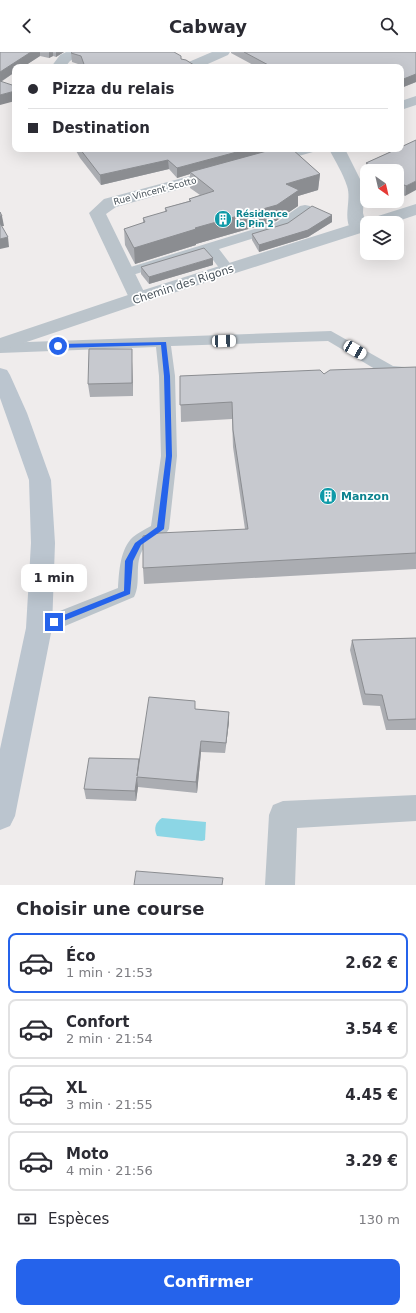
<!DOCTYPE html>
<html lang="fr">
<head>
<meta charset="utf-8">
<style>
  :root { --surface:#fff; --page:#f2f2f3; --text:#2b2b33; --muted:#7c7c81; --line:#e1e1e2; --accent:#2563eb }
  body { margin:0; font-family:"DejaVu Sans",sans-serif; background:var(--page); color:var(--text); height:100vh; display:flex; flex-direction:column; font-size:15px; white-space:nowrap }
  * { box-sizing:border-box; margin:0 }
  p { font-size:13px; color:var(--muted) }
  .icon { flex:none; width:22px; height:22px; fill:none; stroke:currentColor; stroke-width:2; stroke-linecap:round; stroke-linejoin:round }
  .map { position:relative; height:833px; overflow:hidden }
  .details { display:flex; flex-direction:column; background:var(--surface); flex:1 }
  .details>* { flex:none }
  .guide { position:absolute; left:12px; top:12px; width:392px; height:88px; border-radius:8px; box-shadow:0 4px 16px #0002; display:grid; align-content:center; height:88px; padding:0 16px; background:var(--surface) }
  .needle { width:26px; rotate:146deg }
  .tools { position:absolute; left:360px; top:112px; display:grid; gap:8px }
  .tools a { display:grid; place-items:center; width:44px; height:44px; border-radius:8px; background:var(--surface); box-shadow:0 4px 16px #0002; font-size:20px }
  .end { position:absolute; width:18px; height:18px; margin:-9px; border:5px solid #2563eb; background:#fff; box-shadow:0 0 0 2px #fff }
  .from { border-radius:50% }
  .bubble { position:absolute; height:28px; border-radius:8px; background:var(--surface); box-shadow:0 4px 16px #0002; font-size:13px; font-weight:700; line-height:28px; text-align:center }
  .car { position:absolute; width:12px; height:24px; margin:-12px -6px; border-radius:5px; box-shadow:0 0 3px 1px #0007; background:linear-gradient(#fff 24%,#345 0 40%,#fff 0 76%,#345 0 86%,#fff 0) }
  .guide b { display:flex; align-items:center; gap:14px; height:38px; font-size:15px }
  .guide b+b { border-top:1px solid var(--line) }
  .guide i { width:10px; height:10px; background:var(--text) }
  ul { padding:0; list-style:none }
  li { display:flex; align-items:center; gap:12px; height:60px; margin:0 8px 6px; padding:0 8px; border:2px solid var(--line); border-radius:8px }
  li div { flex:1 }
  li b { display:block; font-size:15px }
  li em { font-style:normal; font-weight:700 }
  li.on { border-color:var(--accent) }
  li>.icon { width:36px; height:36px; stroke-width:1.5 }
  h2 { padding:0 16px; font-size:18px; line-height:48px }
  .pay { display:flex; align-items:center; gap:10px; height:44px; padding:0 16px; font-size:15px }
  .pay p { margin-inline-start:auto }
  .button { display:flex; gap:8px; margin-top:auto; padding:8px 16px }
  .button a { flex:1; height:46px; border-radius:8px; background:var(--accent); color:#fff; font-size:16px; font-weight:700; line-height:46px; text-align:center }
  header { display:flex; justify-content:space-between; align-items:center; height:52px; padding:0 16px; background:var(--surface); font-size:18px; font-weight:700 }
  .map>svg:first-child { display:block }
</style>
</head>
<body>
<header><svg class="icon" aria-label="back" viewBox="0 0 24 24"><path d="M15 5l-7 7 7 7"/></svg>Cabway<svg class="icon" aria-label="search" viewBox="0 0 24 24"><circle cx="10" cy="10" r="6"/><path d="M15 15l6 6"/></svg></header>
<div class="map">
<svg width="416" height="833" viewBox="0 0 416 833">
  <rect width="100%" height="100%" fill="#efecec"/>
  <path fill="#8cd6e5" d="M162,766L206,770L205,788L202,789L157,784C153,776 156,770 162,766Z"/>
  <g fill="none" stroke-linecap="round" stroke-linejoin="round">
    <g fill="#bbc4cb" fill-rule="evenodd">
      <polygon points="305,153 310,154 311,157 310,160 287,176 219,197 235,218 233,221 223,221 207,200 126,225 121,224 119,221 121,218 277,170 300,154"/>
      <path d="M331,279L393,314L416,316V326L385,323L328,289L171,294L175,324L177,404L169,477C164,487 151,488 144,496C133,511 142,530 134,545L46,582L39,584L32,582L29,576L32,570L118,536C119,520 120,497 133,485C138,481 145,477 151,474L161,404L159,324L156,295L0,301V291Z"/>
    </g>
    <g fill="#bbc4cb" fill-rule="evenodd">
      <polygon points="66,0 84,0 70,9 65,15 51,15 60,3"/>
      <polygon points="212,0 230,0 228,3 201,15 182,15 184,12"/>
      <polygon points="416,44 416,53 401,58 401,49"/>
      <polygon points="289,97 315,97 313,100 266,113 260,111 258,108 260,105"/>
      <path d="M329,97H345L364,135L363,161L367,176L364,180L358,181L352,180C342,165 352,148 347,134C343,121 335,109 329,97Z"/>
      <polygon points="220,116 226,118 228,121 226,124 116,155 106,162 147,246 145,250 138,252 131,250 89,161 104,147"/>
      <polygon points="416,743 416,769 297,776 295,833 265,833 269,763 273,753 283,749"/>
    </g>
    <polygon fill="#bbc4cb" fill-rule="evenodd" points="416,152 416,163 392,171 367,171 367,179 145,250 0,299 0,286 131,242"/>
    <polygon fill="#bbc5cf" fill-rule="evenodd" points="0,316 7,318 10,323 27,361 51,428 55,491 52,576 15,764 10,774 0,778 0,697 26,576 31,491 29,428 0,346"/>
  </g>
  <g fill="#abadb2">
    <polygon points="0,0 64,0 56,5 53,4 49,6 40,4 23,15 15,15 15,20 1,30"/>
    <polygon points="231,0 416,0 416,30 401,36 401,15 257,15 231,1"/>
    <polygon points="71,1 181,7 197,15 82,15 81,13 72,10"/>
    <polygon points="416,88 405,144 397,139 397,119 367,119 367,122 365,121 366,111"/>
    <polygon points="75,97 292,97 320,122 318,138 298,144 298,154 276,169 196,192 196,193 135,212 125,193 124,177 143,171 143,166 165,160 165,156 189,149 189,147 200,143 190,136 190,122 177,126 169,117 101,133 80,106"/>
    <polygon points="332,163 332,170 308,185 259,200 252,188 252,182"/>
    <polygon points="213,213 149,232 141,222 141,215"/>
    <polygon points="132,309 133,344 90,345 88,332"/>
    <polygon points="416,315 416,517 144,532 143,516 245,477 233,395 232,367 181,370 180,324 324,322"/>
    <polygon points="416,586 416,678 386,678 380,654 363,653 350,598 352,588"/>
    <polygon points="196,657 229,660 229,670 225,701 201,700 197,741 138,735 136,749 86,747 84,737 139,707"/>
  </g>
  <g fill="#8b8d91">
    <polygon points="31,0 40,0 40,4 23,15 15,15 15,20 0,30 0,20"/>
    <polygon points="49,0 53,0 53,4 49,6"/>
    <polygon points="56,0 64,0 56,5"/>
    <polygon points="416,22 416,30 401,36 401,28"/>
    <polygon points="15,39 15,49 0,53 0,43"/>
    <polygon points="248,97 277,97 190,120 190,122 177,126 177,116"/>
    <polygon points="168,108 169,117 101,133 100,123"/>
    <polygon points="320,122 318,138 298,144 298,154 276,169 196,192 196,193 135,212 134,196 195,176 286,132"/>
    <polygon points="416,129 416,138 405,144 406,134"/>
    <polygon points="332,163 332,170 308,185 259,200 259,193"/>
    <polygon points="0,164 2,164 4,174 0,174"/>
    <polygon points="8,185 9,195 0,197 0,187"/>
    <polygon points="213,206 213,213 149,232 149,225"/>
    <polygon points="132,297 132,309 133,344 132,331"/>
    <polygon points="229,660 229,670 225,701 226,691"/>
    <polygon points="201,689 201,700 197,741 196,730"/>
    <polygon points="137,725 138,735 136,749 135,739"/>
  </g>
  <g fill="#c7c9cf" stroke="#8b8d91">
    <polygon points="0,0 31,0 0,20"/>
    <polygon points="72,0 174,0 181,4 181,7 186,8 197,15 85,15 81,4 71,1"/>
    <polygon points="244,0 416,0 416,22 401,28 401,15 272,15"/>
    <polygon points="0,29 15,34 15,39 0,43"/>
    <polygon points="416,88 416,129 406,134 397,129 397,119 380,119 366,111 397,97 401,97 401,95"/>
    <polygon points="80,97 248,97 177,116 168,108 100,123"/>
    <polygon points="274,97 292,97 320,122 286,132 299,138 277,153 195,176 196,177 134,196 124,177 145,170 143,166 167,159 165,156 191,149 189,147 214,139 190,120"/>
    <polygon points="312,154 332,163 308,178 259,193 252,182 288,171"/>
    <polygon points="0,160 2,164 0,164"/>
    <polygon points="0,171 8,185 0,187"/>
    <polygon points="204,196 213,206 149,225 141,215"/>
    <polygon points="89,297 132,297 132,331 88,332"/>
    <polygon points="416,315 416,501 143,516 143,484 159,481 248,477 233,378 232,350 180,353 180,324 320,318 324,322 330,318"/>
    <polygon points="416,586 416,667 388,668 382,643 365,642 352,588"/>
    <polygon points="149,645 195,649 195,657 229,660 226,691 201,689 196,730 137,725 135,739 84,737 89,706 139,707 137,724"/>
    <polygon points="136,819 223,826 222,833 134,833"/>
  </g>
  <polygon fill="#2563eb" points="166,290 170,324 172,404 164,477 141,493 133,509 130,542 56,572 51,572 51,568 124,539 125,509 135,491 157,475 166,404 164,324 161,293 58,296 55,294 58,292"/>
  <defs>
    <symbol id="building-disc" viewBox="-11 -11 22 22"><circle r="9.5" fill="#0f9aa8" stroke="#fff"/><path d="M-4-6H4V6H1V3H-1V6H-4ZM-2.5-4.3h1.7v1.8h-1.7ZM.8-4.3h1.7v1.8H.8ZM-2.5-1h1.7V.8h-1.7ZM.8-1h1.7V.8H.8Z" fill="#fff"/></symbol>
  </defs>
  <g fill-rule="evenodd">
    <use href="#building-disc" x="213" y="157" width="20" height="20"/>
    <use href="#building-disc" x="318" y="434" width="20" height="20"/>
  </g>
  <g text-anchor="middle" stroke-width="3.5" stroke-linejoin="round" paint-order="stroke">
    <g font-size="9" fill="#465058" stroke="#fff">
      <text transform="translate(155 139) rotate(-15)" y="3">Rue Vincent Scotto</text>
    </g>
    <g font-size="9" font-weight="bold" fill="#0d838f" stroke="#fff" text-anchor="start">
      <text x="236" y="165">Résidence<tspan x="236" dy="10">le Pin 2</tspan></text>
    </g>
    <g font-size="11" fill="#465058" stroke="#fff">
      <text transform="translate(183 232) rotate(-18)" y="4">Chemin des Rigons</text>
    </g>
    <g font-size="11" font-weight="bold" fill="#0d838f" stroke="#fff" text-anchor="start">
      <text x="341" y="448">Manzon</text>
    </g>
  </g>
</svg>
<div class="tools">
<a><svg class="needle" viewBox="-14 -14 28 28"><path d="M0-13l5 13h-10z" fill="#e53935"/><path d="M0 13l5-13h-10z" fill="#7c7c81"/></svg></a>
<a><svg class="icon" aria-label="layers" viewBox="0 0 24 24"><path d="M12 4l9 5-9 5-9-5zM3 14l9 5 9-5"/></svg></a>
</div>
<i class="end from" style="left:58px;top:294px"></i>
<i class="end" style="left:54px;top:570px"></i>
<div class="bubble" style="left:21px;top:512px;width:66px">1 min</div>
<i class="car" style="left:224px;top:289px;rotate:88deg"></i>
<i class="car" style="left:355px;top:298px;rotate:120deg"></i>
<div class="guide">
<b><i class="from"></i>Pizza du relais</b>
<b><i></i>Destination</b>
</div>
</div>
<section class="details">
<h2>Choisir une course</h2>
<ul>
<li class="on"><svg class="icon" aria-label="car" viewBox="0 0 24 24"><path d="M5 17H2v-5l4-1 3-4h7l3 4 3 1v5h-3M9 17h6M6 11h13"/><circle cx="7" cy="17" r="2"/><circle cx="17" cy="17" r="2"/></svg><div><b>Éco</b><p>1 min · 21:53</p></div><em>2.62 €</em></li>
<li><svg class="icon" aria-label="car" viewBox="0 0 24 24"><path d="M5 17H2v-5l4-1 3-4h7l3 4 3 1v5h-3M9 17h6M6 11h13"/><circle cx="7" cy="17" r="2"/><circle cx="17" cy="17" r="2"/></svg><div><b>Confort</b><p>2 min · 21:54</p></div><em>3.54 €</em></li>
<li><svg class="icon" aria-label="car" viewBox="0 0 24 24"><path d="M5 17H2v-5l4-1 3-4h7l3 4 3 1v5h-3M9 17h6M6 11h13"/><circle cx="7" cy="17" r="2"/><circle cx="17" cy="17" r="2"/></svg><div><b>XL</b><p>3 min · 21:55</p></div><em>4.45 €</em></li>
<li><svg class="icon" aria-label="car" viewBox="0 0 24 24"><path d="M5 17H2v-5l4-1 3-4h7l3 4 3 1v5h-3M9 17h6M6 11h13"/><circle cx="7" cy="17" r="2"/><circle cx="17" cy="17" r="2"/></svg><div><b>Moto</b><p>4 min · 21:56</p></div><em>3.29 €</em></li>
</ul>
<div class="pay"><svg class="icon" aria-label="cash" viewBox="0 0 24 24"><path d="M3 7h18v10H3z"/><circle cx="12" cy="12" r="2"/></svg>Espèces<p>130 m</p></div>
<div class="button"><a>Confirmer</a></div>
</section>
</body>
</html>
